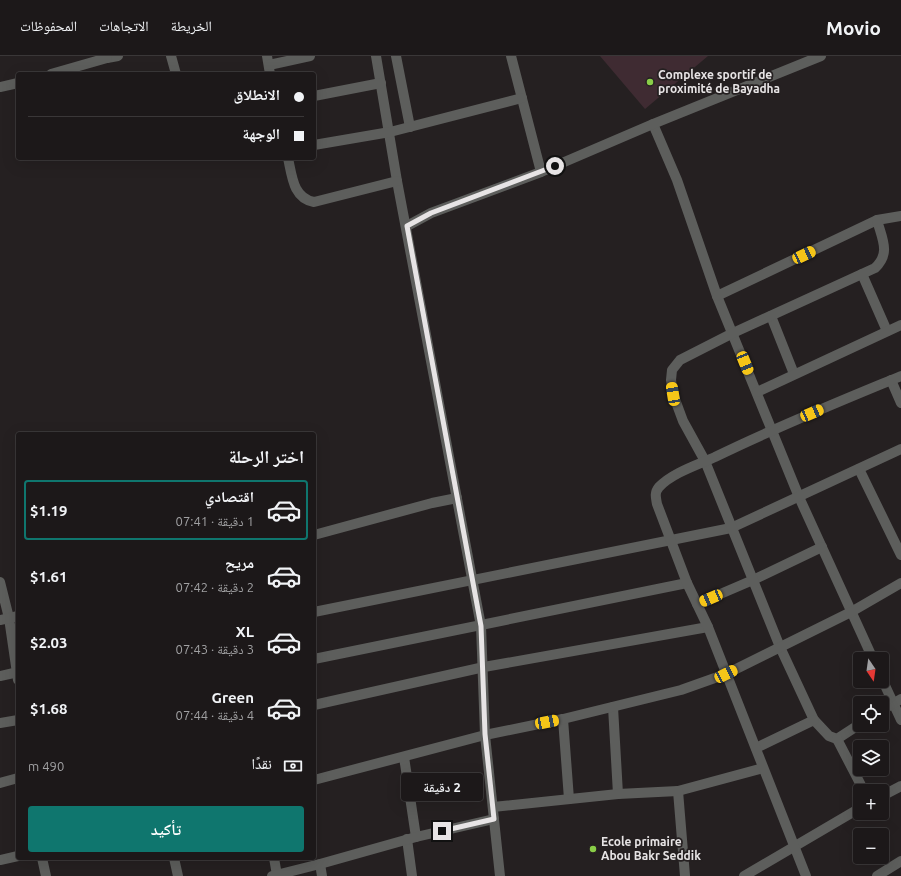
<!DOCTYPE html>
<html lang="ar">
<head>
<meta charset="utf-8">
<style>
  :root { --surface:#1c1819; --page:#252122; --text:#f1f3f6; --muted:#a0a0a2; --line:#3a3738; --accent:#0f766e }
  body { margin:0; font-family:Ubuntu,"Noto Naskh Arabic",sans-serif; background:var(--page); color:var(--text); direction:rtl; height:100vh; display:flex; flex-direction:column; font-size:15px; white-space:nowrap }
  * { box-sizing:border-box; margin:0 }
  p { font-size:13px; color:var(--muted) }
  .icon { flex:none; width:22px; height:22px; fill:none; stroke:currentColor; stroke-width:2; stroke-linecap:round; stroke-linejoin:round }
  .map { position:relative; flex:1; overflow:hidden; direction:ltr }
  .drawer { position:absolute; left:16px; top:376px; width:300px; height:428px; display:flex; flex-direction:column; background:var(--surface); border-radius:4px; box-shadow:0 4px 16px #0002,0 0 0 1px var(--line); direction:rtl }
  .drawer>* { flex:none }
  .top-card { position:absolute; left:16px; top:16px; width:300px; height:88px; border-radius:4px; box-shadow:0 4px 16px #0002,0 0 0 1px var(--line); direction:rtl; display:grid; align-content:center; height:88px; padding:0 12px; background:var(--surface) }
  .needle { width:26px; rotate:167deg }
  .tools { position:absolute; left:853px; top:596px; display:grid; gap:8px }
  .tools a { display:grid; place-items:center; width:36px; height:36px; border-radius:4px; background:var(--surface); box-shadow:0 4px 16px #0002,0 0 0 1px var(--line); font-size:20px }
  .end { position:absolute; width:18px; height:18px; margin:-9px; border:5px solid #e7e4e5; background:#111; box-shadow:0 0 0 2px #111 }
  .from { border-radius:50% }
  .bubble { position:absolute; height:28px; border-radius:4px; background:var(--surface); box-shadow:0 4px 16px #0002,0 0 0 1px var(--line); font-size:13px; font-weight:600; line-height:28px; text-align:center; direction:rtl }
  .car { position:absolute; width:12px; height:24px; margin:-12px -6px; border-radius:5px; box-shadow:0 0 3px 1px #0007; background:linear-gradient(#f5c518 24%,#345 0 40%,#f5c518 0 76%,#345 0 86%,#f5c518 0) }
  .top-card b { display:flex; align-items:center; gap:14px; height:38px; font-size:15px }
  .top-card b+b { border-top:1px solid var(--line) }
  .top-card i { width:10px; height:10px; background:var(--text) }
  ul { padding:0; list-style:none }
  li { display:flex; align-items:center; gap:12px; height:60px; margin:0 8px 6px; padding:0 4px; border:2px solid transparent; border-radius:4px }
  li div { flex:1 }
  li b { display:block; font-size:15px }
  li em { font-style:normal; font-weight:600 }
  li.current { border-color:var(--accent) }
  li>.icon { width:36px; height:36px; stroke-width:1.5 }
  h2 { padding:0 12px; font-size:18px; line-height:48px }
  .pay { display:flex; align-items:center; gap:10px; height:44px; padding:0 12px; font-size:15px }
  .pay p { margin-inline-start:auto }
  .cta { display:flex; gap:8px; margin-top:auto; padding:8px 12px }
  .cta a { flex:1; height:46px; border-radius:4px; background:var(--accent); color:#fff; font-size:16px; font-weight:600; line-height:46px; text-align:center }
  header { display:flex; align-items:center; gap:24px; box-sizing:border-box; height:56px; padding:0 20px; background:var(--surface); border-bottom:1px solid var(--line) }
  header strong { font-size:19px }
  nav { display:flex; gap:22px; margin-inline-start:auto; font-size:14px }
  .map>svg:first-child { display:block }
</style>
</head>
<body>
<header>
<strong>Movio</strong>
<nav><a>الخريطة</a><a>الاتجاهات</a><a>المحفوظات</a></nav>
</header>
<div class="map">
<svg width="901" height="820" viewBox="0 0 901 820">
  <rect width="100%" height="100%" fill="#252021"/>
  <polygon fill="#3f2b32" points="600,0 708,0 645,53"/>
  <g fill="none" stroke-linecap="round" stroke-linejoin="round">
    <g stroke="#5d5e5c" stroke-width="10">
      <polyline points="171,0 176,18"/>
      <polyline points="267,0 270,18"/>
      <polyline points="376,0 397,125 481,570 485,679 500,820"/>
      <polyline points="396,0 410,71"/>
      <polyline points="511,0 541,116"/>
      <polyline points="107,2 118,0"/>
      <polyline points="269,9 310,0"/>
      <polyline points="51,18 107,2 106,0"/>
      <polyline points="0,31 18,27"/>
      <polyline points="314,40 381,27"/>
      <polyline points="653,68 677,124 717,240 799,441 873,603"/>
      <polyline points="314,89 390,76 522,42"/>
      <path d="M288,102C292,120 293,142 314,146L397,125"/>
      <polyline points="407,170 431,157 541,116 653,68 821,0"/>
      <polyline points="862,218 887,275"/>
      <polyline points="717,240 877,164 901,160"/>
      <polyline points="771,260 794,318"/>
      <polyline points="891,324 901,347"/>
      <polyline points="757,336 901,269"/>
      <polyline points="859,413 901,499"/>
      <polyline points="314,479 432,447 457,442"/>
      <polyline points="0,526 9,562 18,624"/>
      <polyline points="697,548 753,524 822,491"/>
      <polyline points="314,556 731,472 901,393"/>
      <polyline points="0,564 18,560"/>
      <polyline points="314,603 687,527"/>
      <polyline points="0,620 18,616"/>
      <polyline points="882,623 901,664"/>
      <polyline points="314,649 484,611 708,571"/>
      <polyline points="613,651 618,738"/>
      <polyline points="882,654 901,643"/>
      <polyline points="563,663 569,743"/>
      <polyline points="0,667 18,664"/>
      <path d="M860,668L837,683L829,680L814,664L780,591L705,405L683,365L673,338L671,324L672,314L680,304L733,277L875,212C891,197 882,183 877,164"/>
      <polyline points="837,683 864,735"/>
      <polyline points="756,692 814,664"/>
      <polyline points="404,701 416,781"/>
      <polyline points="314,724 485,679 563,663 681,634 726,618 851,556 901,527"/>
      <polyline points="0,727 18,722"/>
      <polyline points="678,735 763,712"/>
      <polyline points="882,740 901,730"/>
      <polyline points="493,751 618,738 678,735 685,820"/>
      <polyline points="407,783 412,820"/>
      <polyline points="42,802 46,820"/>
      <polyline points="174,802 178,820"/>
      <polyline points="274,802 277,819"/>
      <polyline points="0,804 18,800"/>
      <polyline points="320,808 322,820"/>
      <polyline points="272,820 320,808 416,781 494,763"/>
      <polyline points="744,820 860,752"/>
      <path d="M806,820L708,571L687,527L657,448C656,442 654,437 659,431C672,417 697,409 715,401C776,371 838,346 901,320"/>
      <polyline points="877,820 901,805"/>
    </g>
  </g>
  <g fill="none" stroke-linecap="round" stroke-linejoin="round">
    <polyline stroke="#e7e4e5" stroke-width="5" points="442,775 494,763 485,678 481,570 407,170 431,157 555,110"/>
  </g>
  <g fill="#8ace48" stroke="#252021" stroke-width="1.5">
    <circle cx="650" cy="26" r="4"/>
    <circle cx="593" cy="793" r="4"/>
  </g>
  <g text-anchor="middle" stroke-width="3.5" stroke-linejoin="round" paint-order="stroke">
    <g font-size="12" font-weight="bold" fill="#e7e4e5" stroke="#252021" text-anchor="start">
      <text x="658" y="23">Complexe sportif de<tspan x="658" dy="14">proximité de Bayadha</tspan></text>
      <text x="601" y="790">Ecole primaire<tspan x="601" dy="14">Abou Bakr Seddik</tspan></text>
    </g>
  </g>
</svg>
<div class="tools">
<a><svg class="needle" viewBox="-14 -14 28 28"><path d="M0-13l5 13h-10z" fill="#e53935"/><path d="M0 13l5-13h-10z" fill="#a0a0a2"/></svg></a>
<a><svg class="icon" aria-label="locate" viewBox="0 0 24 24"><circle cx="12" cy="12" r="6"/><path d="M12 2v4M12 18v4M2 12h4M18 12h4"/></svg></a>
<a><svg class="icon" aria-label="layers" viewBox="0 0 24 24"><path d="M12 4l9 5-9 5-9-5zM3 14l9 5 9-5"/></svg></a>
<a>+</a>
<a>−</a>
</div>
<i class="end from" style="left:555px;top:110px"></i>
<i class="end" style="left:442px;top:775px"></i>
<div class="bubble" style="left:401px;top:717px;width:82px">2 دقيقة</div>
<i class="car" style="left:804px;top:199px;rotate:65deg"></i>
<i class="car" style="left:745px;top:307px;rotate:158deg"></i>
<i class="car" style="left:673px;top:338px;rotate:351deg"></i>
<i class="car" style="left:812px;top:357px;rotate:67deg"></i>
<i class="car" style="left:711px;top:542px;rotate:247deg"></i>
<i class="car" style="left:726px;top:618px;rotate:64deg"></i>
<i class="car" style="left:547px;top:666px;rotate:79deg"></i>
<div class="top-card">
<b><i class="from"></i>الانطلاق</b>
<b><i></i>الوجهة</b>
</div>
<section class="drawer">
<h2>اختر الرحلة</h2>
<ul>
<li class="current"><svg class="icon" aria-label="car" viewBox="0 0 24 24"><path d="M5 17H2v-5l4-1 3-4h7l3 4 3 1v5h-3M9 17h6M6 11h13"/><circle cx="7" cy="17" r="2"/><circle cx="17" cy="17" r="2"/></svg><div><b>اقتصادي</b><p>1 دقيقة · 07:41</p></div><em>$1.19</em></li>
<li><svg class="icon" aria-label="car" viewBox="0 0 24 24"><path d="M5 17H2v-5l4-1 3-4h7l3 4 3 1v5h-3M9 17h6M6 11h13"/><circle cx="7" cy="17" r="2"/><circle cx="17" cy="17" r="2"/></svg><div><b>مريح</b><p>2 دقيقة · 07:42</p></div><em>$1.61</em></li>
<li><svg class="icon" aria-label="car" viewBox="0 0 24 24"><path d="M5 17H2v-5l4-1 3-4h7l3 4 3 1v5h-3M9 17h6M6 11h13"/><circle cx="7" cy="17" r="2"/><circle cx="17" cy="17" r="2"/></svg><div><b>XL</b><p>3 دقيقة · 07:43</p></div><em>$2.03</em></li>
<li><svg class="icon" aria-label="car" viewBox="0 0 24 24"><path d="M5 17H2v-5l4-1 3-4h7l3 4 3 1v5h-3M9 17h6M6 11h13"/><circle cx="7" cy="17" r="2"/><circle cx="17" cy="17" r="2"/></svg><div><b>Green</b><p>4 دقيقة · 07:44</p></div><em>$1.68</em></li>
</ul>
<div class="pay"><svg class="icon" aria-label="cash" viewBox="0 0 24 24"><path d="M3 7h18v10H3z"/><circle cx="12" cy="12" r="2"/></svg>نقدًا<p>490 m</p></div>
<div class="cta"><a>تأكيد</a></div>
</section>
</div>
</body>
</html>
